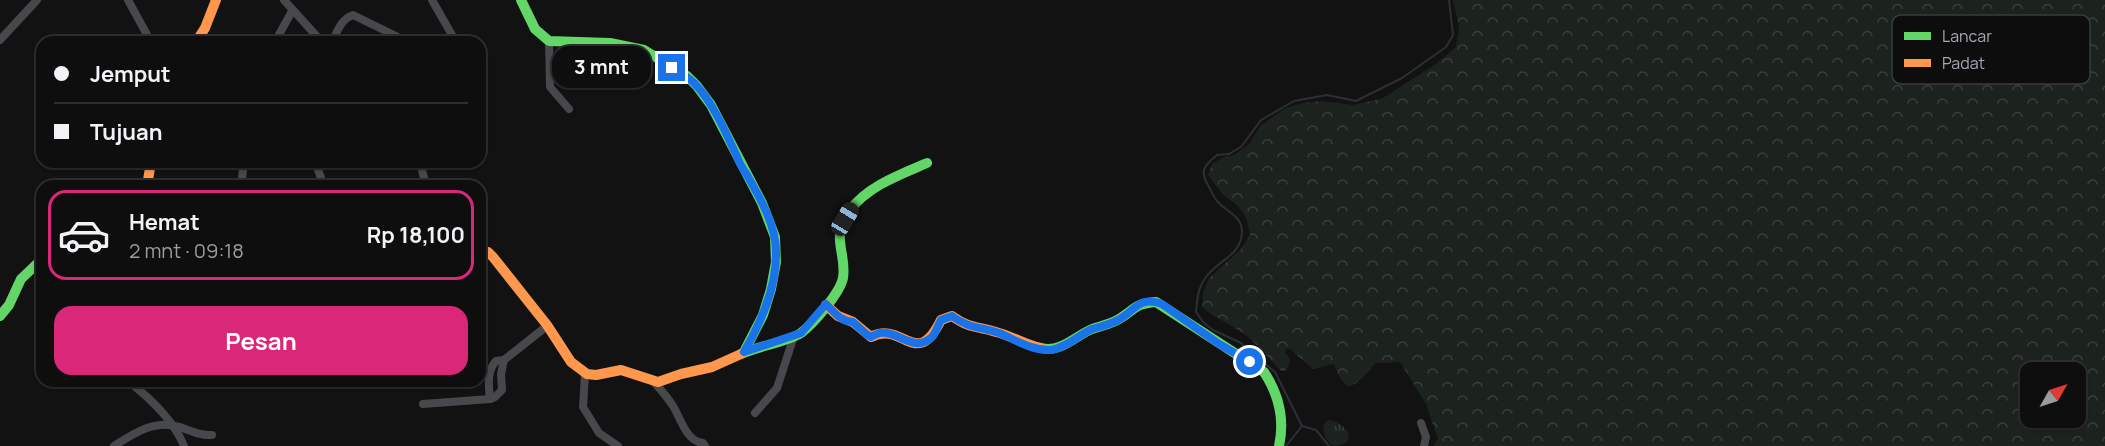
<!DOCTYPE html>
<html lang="id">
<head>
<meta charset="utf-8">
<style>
  :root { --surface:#0e0e0e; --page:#1c1c1c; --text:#f1f3f6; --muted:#9b9c9e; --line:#2e2e2e; --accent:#db2777 }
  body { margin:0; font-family:Manrope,sans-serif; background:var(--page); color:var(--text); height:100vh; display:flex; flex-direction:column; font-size:22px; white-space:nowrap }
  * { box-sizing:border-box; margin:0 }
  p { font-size:20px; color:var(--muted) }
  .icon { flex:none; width:33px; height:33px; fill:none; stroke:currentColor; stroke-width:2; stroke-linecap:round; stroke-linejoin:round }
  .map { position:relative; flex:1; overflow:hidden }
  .panel { position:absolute; left:36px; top:180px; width:450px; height:207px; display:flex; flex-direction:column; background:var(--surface); border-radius:18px; box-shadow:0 2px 4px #0004,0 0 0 2px var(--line) }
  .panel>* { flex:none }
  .top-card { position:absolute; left:36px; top:36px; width:450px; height:132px; border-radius:18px; box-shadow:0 2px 4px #0004,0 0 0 2px var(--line); display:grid; align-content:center; height:132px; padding:0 18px; background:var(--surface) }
  .needle { width:39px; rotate:51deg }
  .buttons { position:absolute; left:2020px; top:362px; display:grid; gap:12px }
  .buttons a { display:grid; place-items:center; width:66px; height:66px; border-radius:12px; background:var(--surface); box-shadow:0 2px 4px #0004,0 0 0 2px var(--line); font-size:30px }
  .end { position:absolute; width:27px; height:27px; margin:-14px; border:8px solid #1a73e8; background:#fff; box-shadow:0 0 0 3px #fff }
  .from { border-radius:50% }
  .bubble { position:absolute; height:42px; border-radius:18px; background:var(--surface); box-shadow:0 2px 4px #0004,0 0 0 2px var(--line); font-size:20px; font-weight:700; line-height:42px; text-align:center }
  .car { position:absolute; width:18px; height:36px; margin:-18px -9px; border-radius:8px; box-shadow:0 0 4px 2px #0007; background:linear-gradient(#222 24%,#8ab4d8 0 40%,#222 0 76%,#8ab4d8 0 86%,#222 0) }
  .top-card b { display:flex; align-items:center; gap:21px; height:57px; font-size:22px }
  .top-card b+b { border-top:2px solid var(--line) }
  .top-card i { width:15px; height:15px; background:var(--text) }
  ul { padding:10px 0 0; list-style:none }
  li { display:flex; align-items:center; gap:18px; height:90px; margin:0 12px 9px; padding:0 6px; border:3px solid transparent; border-radius:18px }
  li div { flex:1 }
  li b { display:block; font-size:22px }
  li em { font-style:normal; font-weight:700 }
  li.selected { border-color:var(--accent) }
  li>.icon { width:54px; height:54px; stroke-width:1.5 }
  .button { display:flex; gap:12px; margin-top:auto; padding:12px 18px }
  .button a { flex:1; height:69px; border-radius:18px; background:var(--accent); color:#fff; font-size:24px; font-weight:700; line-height:69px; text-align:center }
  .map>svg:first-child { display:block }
</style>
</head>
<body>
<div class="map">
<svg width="2105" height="446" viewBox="0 0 2105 446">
  <defs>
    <pattern id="grass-tufts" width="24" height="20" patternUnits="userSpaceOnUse" patternTransform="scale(1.5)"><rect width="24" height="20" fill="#1c221d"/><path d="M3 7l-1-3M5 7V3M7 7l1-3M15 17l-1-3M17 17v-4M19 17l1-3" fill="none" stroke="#3a3f3b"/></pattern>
    <pattern id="forest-crowns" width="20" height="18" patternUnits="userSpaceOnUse" patternTransform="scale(1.5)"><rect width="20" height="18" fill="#1c221d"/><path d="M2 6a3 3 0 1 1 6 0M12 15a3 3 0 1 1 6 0" fill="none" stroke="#3a3f3b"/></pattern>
  </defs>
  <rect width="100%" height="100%" fill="#121213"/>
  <path fill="url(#grass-tufts)" d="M1328,420C1337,421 1349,428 1349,438C1346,445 1339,446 1332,446L1325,437L1323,426Z"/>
  <path fill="url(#forest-crowns)" fill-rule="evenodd" d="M1453,0H2105V446H1433L1438,439L1426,404L1400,362L1376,363L1358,382L1348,387L1340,378L1334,364L1313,369L1290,349L1287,348L1285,352C1291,359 1291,363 1285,371H1281C1269,358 1257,344 1243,333C1230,324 1215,318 1202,307L1203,293L1209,278L1240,250L1250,235L1246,217L1237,205L1222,194L1208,175L1212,164L1222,158L1234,155L1249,144L1261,125L1286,108L1303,103L1321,101L1353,105L1383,98L1436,64L1456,47L1459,26ZM2031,372H2076V417H2031Z"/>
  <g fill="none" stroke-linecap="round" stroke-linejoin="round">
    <g stroke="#2a3036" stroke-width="2">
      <polyline points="1302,426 1316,430 1329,446"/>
      <path d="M1286,446L1302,426L1275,372L1241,343L1213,330L1204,323L1196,312C1197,300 1198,287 1206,277C1218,260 1241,256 1242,232C1242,215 1226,212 1217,201C1213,196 1211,190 1208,185C1199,170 1205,165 1217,155L1229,154L1241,147L1261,120L1294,101L1327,95L1356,101L1402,78L1446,47L1453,35L1449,0"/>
    </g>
    <g stroke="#47484b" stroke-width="8">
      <polyline points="128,0 151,42"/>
      <polyline points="284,0 322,42"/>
      <polyline points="432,0 456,42"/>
      <polyline points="0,40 37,0"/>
      <polyline points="549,41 550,87 569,109"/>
      <polyline points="275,42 292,11"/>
      <path d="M332,42C337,32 341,19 353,15L396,36L404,42"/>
      <polyline points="318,162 317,167 324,186"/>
      <polyline points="420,162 426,186"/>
      <polyline points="241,186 244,162"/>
      <polyline points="585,374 583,407 599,433 618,446"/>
      <path d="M128,381C150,398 173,419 184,446"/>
      <path d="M654,382C661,390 668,398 673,406C681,419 686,441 703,443L705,446"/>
      <path d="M490,399C489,386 486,372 496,361L504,360"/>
      <polyline points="423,404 490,399 495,397 502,390 501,374 504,360 547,326"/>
      <polyline points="755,413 777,388 794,336"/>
      <polyline points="1421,423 1426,437 1424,446"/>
      <path d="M114,446C134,433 155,419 180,427C191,431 201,436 212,435"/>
    </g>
    <g stroke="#63d668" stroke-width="10">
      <polyline points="521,0 535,29 549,41 610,43 644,50 687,76 697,86 711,105 762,203 775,237 776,262 771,289 763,315 744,352"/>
      <polyline points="0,316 9,305 21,279 42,259"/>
      <path d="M1041,348C1061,353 1075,336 1092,329C1101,326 1111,324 1119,319C1136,309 1133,304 1156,302L1264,372C1279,395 1285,419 1279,446"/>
      <path d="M741,354C758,346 788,342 801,333C814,323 840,293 843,278C847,253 830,238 849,211C868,186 899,175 927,163"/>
    </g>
    <g stroke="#ff974d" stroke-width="10">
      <polyline points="196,42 205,28 216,0"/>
      <polyline points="147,186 151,162"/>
      <polyline points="480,251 488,252 493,257 547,325 571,362 587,374 596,375 621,370 658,382 681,374 712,367 741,354"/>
      <path d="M826,305L838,316L853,322L871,337C903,320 916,371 941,320L952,316C970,329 977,326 996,332C1012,336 1025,345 1041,348"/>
    </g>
  </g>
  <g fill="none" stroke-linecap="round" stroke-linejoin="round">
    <path stroke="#1a73e8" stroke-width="8" d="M672,68C680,72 688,77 694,83C712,100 728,137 738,159C740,165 744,170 747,175C760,198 776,225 776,252C777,287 761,322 744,352L801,333L826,304C835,313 840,321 853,322L866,334L871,337C872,336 879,333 880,333C898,330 914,354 932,337C936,333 938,325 941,320L952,316C967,328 982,327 999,333C1016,340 1032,351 1051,350C1066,348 1079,335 1092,329C1101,326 1110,325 1118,320C1135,311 1139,295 1162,304L1219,344L1250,362"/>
  </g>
  <rect x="1892" y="15" width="198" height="69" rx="9" fill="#0d0d0e" stroke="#3a3c3f" stroke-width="1.5"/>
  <rect x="1904" y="32" width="27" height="8" fill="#63d668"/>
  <rect x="1904" y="59" width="27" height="8" fill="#ff974d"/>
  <g font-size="16" fill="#a4a8b2">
    <text x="1942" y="42">Lancar</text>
    <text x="1942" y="69">Padat</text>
  </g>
</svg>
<div class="buttons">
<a><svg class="needle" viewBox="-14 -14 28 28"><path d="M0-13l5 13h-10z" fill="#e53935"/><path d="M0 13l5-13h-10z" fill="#9b9c9e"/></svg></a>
</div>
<i class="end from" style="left:1250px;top:362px"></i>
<i class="end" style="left:672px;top:68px"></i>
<div class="bubble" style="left:552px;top:46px;width:99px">3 mnt</div>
<i class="car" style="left:845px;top:219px;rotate:31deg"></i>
<div class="top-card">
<b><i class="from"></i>Jemput</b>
<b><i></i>Tujuan</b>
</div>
<section class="panel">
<ul>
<li class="selected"><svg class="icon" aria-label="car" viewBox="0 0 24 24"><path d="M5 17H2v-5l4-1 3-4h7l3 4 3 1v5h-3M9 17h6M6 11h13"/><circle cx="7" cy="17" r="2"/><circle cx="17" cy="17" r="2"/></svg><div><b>Hemat</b><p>2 mnt · 09:18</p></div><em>Rp 18,100</em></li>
</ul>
<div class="button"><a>Pesan</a></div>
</section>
</div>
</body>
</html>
